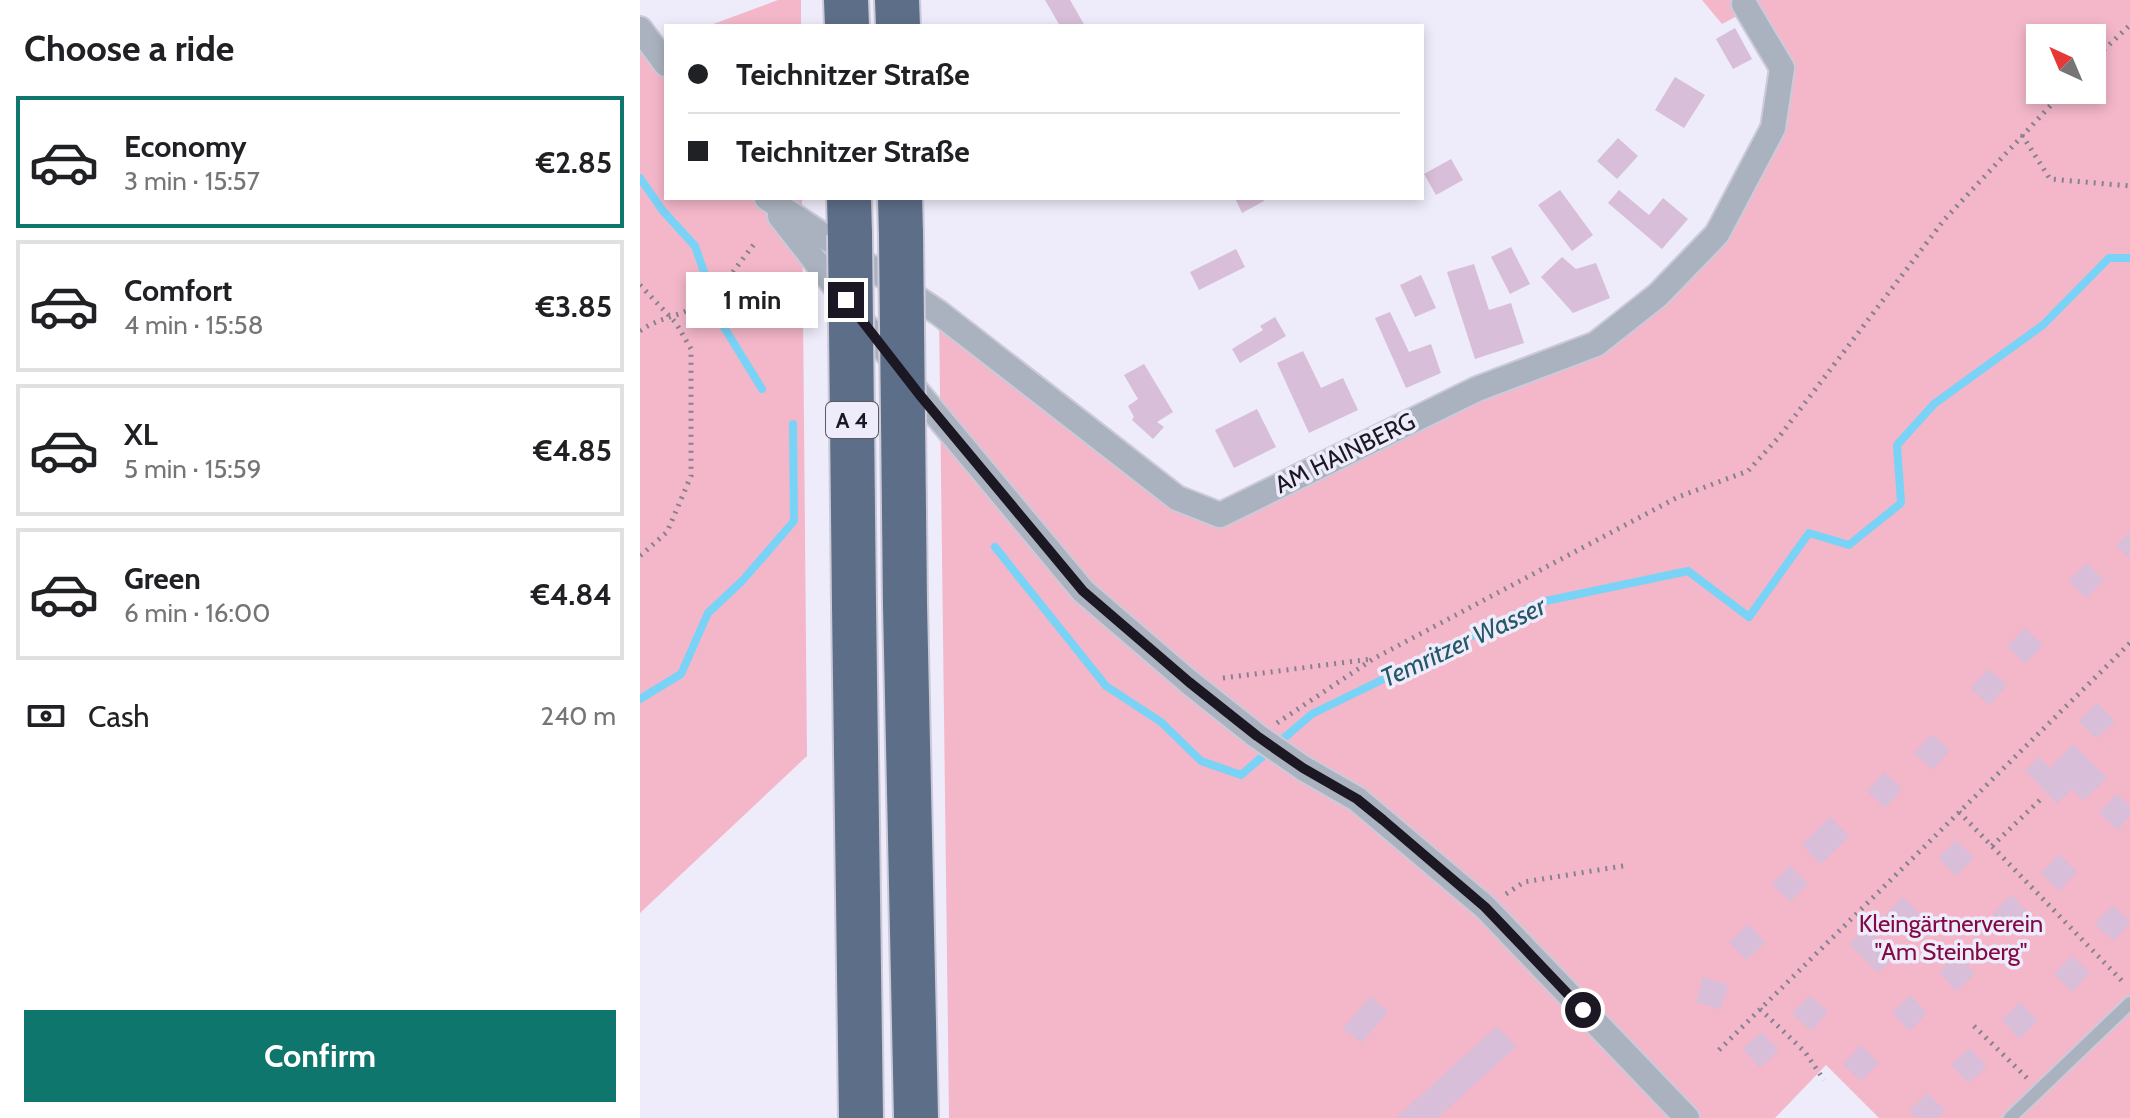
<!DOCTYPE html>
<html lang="en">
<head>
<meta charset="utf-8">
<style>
  :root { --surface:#fff; --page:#f6f6f6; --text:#202124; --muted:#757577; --line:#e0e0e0; --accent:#0f766e }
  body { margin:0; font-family:Cabin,sans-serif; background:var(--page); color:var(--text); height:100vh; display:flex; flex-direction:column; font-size:30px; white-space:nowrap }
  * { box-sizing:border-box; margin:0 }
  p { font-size:26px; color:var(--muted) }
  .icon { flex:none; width:44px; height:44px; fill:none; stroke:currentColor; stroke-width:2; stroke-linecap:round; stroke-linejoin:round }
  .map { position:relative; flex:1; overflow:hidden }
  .panel { display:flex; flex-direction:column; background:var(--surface); width:640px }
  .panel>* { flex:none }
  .hud { position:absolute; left:24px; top:24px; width:760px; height:176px; border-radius:0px; box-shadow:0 4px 12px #0003; display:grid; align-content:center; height:176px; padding:0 24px; background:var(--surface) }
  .needle { width:52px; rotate:316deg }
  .buttons { position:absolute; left:1386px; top:24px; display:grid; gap:16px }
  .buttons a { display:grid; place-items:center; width:80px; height:80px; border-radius:0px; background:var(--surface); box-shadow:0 4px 12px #0003; font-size:40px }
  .end { position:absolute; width:36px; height:36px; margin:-18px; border:10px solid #1b1824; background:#fff; box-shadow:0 0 0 4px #fff }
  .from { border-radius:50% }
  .bubble { position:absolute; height:56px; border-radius:0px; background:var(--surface); box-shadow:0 4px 12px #0003; font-size:26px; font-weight:800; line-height:56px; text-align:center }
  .hud b { display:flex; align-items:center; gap:28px; height:76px; font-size:30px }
  .hud b+b { border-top:2px solid var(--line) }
  .hud i { width:20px; height:20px; background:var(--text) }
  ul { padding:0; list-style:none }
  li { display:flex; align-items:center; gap:24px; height:132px; margin:0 16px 12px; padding:0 8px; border:4px solid var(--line); border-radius:0px }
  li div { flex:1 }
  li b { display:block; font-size:30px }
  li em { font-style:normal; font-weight:800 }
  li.current { border-color:var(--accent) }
  li>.icon { width:72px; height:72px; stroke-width:1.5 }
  h2 { padding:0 24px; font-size:36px; line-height:96px }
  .pay { display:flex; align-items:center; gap:20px; height:88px; padding:0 24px; font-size:30px }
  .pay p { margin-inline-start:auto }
  .primary-button { display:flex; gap:16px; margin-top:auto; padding:16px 24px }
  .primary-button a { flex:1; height:92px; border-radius:0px; background:var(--accent); color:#fff; font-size:32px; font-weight:800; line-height:92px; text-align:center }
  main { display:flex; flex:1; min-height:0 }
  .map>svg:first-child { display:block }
</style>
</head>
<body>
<main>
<section class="panel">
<h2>Choose a ride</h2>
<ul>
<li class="current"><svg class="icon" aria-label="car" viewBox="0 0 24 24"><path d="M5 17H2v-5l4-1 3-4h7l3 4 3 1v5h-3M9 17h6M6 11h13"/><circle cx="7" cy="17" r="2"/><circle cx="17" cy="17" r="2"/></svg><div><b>Economy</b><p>3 min · 15:57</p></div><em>€2.85</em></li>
<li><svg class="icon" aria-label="car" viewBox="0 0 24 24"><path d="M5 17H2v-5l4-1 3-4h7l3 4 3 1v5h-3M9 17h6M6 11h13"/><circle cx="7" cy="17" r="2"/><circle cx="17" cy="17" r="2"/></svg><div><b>Comfort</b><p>4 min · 15:58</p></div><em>€3.85</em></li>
<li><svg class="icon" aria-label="car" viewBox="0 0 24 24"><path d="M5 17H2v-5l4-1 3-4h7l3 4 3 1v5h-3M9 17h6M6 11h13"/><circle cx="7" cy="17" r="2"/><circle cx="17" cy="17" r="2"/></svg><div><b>XL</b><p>5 min · 15:59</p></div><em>€4.85</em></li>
<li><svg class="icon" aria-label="car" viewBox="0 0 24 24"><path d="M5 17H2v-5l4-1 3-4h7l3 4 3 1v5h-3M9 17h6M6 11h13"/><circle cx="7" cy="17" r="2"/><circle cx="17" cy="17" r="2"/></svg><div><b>Green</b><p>6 min · 16:00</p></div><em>€4.84</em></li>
</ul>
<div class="pay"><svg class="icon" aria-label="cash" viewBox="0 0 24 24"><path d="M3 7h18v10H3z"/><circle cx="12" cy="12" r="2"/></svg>Cash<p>240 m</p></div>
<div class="primary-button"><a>Confirm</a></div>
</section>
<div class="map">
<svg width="1490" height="1118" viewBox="0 0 1490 1118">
  <rect width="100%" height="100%" fill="#eeecfa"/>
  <g fill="#f3b7c9" fill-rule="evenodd">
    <polygon points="138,0 161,0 161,26 68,26"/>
    <path d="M1062,0H1490V1118H1239L1186,1065L1135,1118H309L299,313L580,515L956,344L1077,234L1133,128L1131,58L1099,15L1082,24ZM1400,38H1452V90H1400Z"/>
    <polygon points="26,42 26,198 162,198 167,756 0,913 0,52"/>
  </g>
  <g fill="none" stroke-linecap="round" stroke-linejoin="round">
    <g stroke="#79d3f7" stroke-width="8">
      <polyline points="0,178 23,211 55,246 82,324 122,389"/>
      <polyline points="355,547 466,686 521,722 561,761 601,775 672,714 901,602 1048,571 1109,617 1169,533 1209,545 1261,503 1257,445 1294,404 1403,325 1469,258 1490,258"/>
      <polyline points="0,699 41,674 68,613 103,580 154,521 153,424"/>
    </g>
  </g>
  <g fill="#d8bed8">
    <polygon points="405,0 430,0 445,26 420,26"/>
    <polygon points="1095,28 1112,59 1093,69 1076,39"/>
    <polygon points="1035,77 1065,95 1044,128 1015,110"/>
    <polygon points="978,138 998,156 977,179 957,161"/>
    <polygon points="811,159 823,180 796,195 784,174"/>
    <polygon points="920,190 953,235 932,251 898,205"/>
    <polygon points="979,190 1009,215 1023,198 1048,219 1022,249 968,203"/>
    <polygon points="595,198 622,198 624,201 602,213"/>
    <polygon points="871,247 890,284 870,294 851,257"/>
    <polygon points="596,249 605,267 559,290 550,272"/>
    <polygon points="922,257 936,269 956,263 970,298 933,313 901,277"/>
    <polygon points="834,264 849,310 871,303 884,343 835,359 807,272"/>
    <polygon points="781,275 796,308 775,317 760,285"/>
    <polygon points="750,312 769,352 791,344 801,373 766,388 735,318"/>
    <polygon points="635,317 646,336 600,363 592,349 623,330 620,326"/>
    <polygon points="663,351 681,388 703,378 718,410 669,433 637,363"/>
    <polygon points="504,364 533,412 517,422 524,427 513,439 492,420 494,417 488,406 498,399 484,375"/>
    <polygon points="617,409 636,447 594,468 575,430"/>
    <polygon points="1490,531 1490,558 1476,546"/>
    <polygon points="1447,563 1464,580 1446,598 1429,581"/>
    <polygon points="1385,628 1403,645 1385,664 1367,646"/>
    <polygon points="1348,669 1367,685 1349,705 1331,688"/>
    <polygon points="1457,703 1475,721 1456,739 1439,721"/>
    <polygon points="1292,734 1310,750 1293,770 1274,753"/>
    <polygon points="1433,744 1467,778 1443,801 1432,789 1417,804 1385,770 1399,757 1410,768"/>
    <polygon points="1244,772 1262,789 1245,808 1227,791"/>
    <polygon points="1477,794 1490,806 1490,816 1478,830 1459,813"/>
    <polygon points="1190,817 1209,836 1181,864 1162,845"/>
    <polygon points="1316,840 1334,858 1316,876 1298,858"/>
    <polygon points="1419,854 1437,872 1419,891 1401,873"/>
    <polygon points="1150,866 1168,884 1150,902 1132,884"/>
    <polygon points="1372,895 1389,914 1371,931 1353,913"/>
    <polygon points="1263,897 1281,916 1262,933 1245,915"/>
    <polygon points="1473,905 1490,922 1474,941 1455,924"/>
    <polygon points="1109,924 1125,943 1106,960 1089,942"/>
    <polygon points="1226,928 1255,956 1238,973 1209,944"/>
    <polygon points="1318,955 1335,974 1316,991 1299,972"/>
    <polygon points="1432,956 1450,973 1432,992 1414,974"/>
    <polygon points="1063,977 1088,985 1080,1010 1056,1002"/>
    <polygon points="1170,995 1188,1012 1171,1031 1152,1013"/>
    <polygon points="1270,995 1287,1013 1270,1031 1252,1013"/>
    <polygon points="731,996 748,1012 721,1043 703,1028"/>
    <polygon points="1380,1002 1398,1021 1379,1039 1362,1020"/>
    <polygon points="857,1026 876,1047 797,1118 756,1118"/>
    <polygon points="1121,1032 1139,1050 1120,1068 1103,1049"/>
    <polygon points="1221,1045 1239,1063 1221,1081 1203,1064"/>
    <polygon points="1329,1048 1347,1066 1329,1083 1311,1065"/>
    <polygon points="1287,1093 1305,1110 1298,1118 1277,1118 1269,1111"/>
  </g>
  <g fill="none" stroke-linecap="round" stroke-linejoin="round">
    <defs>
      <polyline id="service" points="1370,1118 1490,1003"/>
      <g id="minor">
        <polyline points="0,29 26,64"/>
        <polyline points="127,198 299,313 537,498 580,515 837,389 956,344 1018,295 1077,234 1133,128 1142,68 1104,4"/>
        <polyline points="140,216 279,394 443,591 549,682 617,736 663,768 717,799 845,907 1047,1118"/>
      </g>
      <g id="motorway">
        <polyline points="206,0 207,26"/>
        <polyline points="257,0 258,26"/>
        <polyline points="209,198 210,235"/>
        <polyline points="260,198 261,234"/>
        <polyline points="265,604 276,1118"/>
        <polyline points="214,605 221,1118"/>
      </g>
    </defs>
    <use href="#service" stroke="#cccad8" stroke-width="16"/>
    <use href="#minor" stroke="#cccad8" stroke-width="28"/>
    <use href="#motorway" stroke="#cccad8" stroke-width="48"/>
    <g stroke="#85828f" stroke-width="5" stroke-dasharray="2 6" stroke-linecap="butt">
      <polyline points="1452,61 1490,25"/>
      <polyline points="1382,135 1410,179 1490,186"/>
      <polyline points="0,285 36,323 51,349 51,476 27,532 0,556"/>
      <path d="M0,331C16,319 35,317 53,308C79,296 97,265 115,243"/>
      <polyline points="583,678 732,659"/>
      <polyline points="637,723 733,659 1038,497 1108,471 1139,437 1304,220 1425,90"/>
      <polyline points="1319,812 1485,984"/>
      <polyline points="1352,846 1401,799"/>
      <polyline points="866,894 884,882 989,865"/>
      <polyline points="1120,1009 1165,1052 1184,1080"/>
      <polyline points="1334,1026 1387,1078"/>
      <polyline points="1079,1050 1490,643"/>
    </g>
    <use href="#service" stroke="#aab2bf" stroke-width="12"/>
    <use href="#minor" stroke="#aab2bf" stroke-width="24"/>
    <use href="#motorway" stroke="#5d6e88" stroke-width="44"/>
    <defs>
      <g id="motorway-bridge">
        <polyline points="261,234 265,604"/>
        <polyline points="210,235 214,605"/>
      </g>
    </defs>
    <use href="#motorway-bridge" stroke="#cccad8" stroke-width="48" stroke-linecap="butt"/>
    <use href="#motorway-bridge" stroke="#5d6e88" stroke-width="44"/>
  </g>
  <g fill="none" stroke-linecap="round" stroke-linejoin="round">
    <polyline stroke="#1b1824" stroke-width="10" points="206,300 279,394 443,591 549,682 617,736 663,768 717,799 743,820 845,907 943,1010"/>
  </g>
  <g text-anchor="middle" stroke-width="7" stroke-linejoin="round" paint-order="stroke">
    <rect fill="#eeecfa" stroke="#5a5864" stroke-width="2" x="186" y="402" width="52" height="36" rx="6"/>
    <g font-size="22" font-weight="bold" fill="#1b1824">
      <text x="212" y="428">A 4</text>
    </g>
    <g font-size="24" fill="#1b1824" stroke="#eeecfa">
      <text transform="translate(705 453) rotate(-26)" y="8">AM HAINBERG</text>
    </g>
    <g font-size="24" fill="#820a45" stroke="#eeecfa">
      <text x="1311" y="932">Kleingärtnerverein<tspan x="1311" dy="28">"Am Steinberg"</tspan></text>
    </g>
    <g font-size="26" font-style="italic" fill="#25576a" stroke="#eeecfa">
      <text transform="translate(823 642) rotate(-25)" y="9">Temritzer Wasser</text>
    </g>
  </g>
</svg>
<div class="buttons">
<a><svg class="needle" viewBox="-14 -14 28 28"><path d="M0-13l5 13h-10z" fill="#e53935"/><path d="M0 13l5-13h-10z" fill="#757577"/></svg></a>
</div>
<i class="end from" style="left:943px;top:1010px"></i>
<i class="end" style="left:206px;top:300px"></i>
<div class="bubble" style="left:46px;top:272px;width:132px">1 min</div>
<div class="hud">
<b><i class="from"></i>Teichnitzer Straße</b>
<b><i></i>Teichnitzer Straße</b>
</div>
</div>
</main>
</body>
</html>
